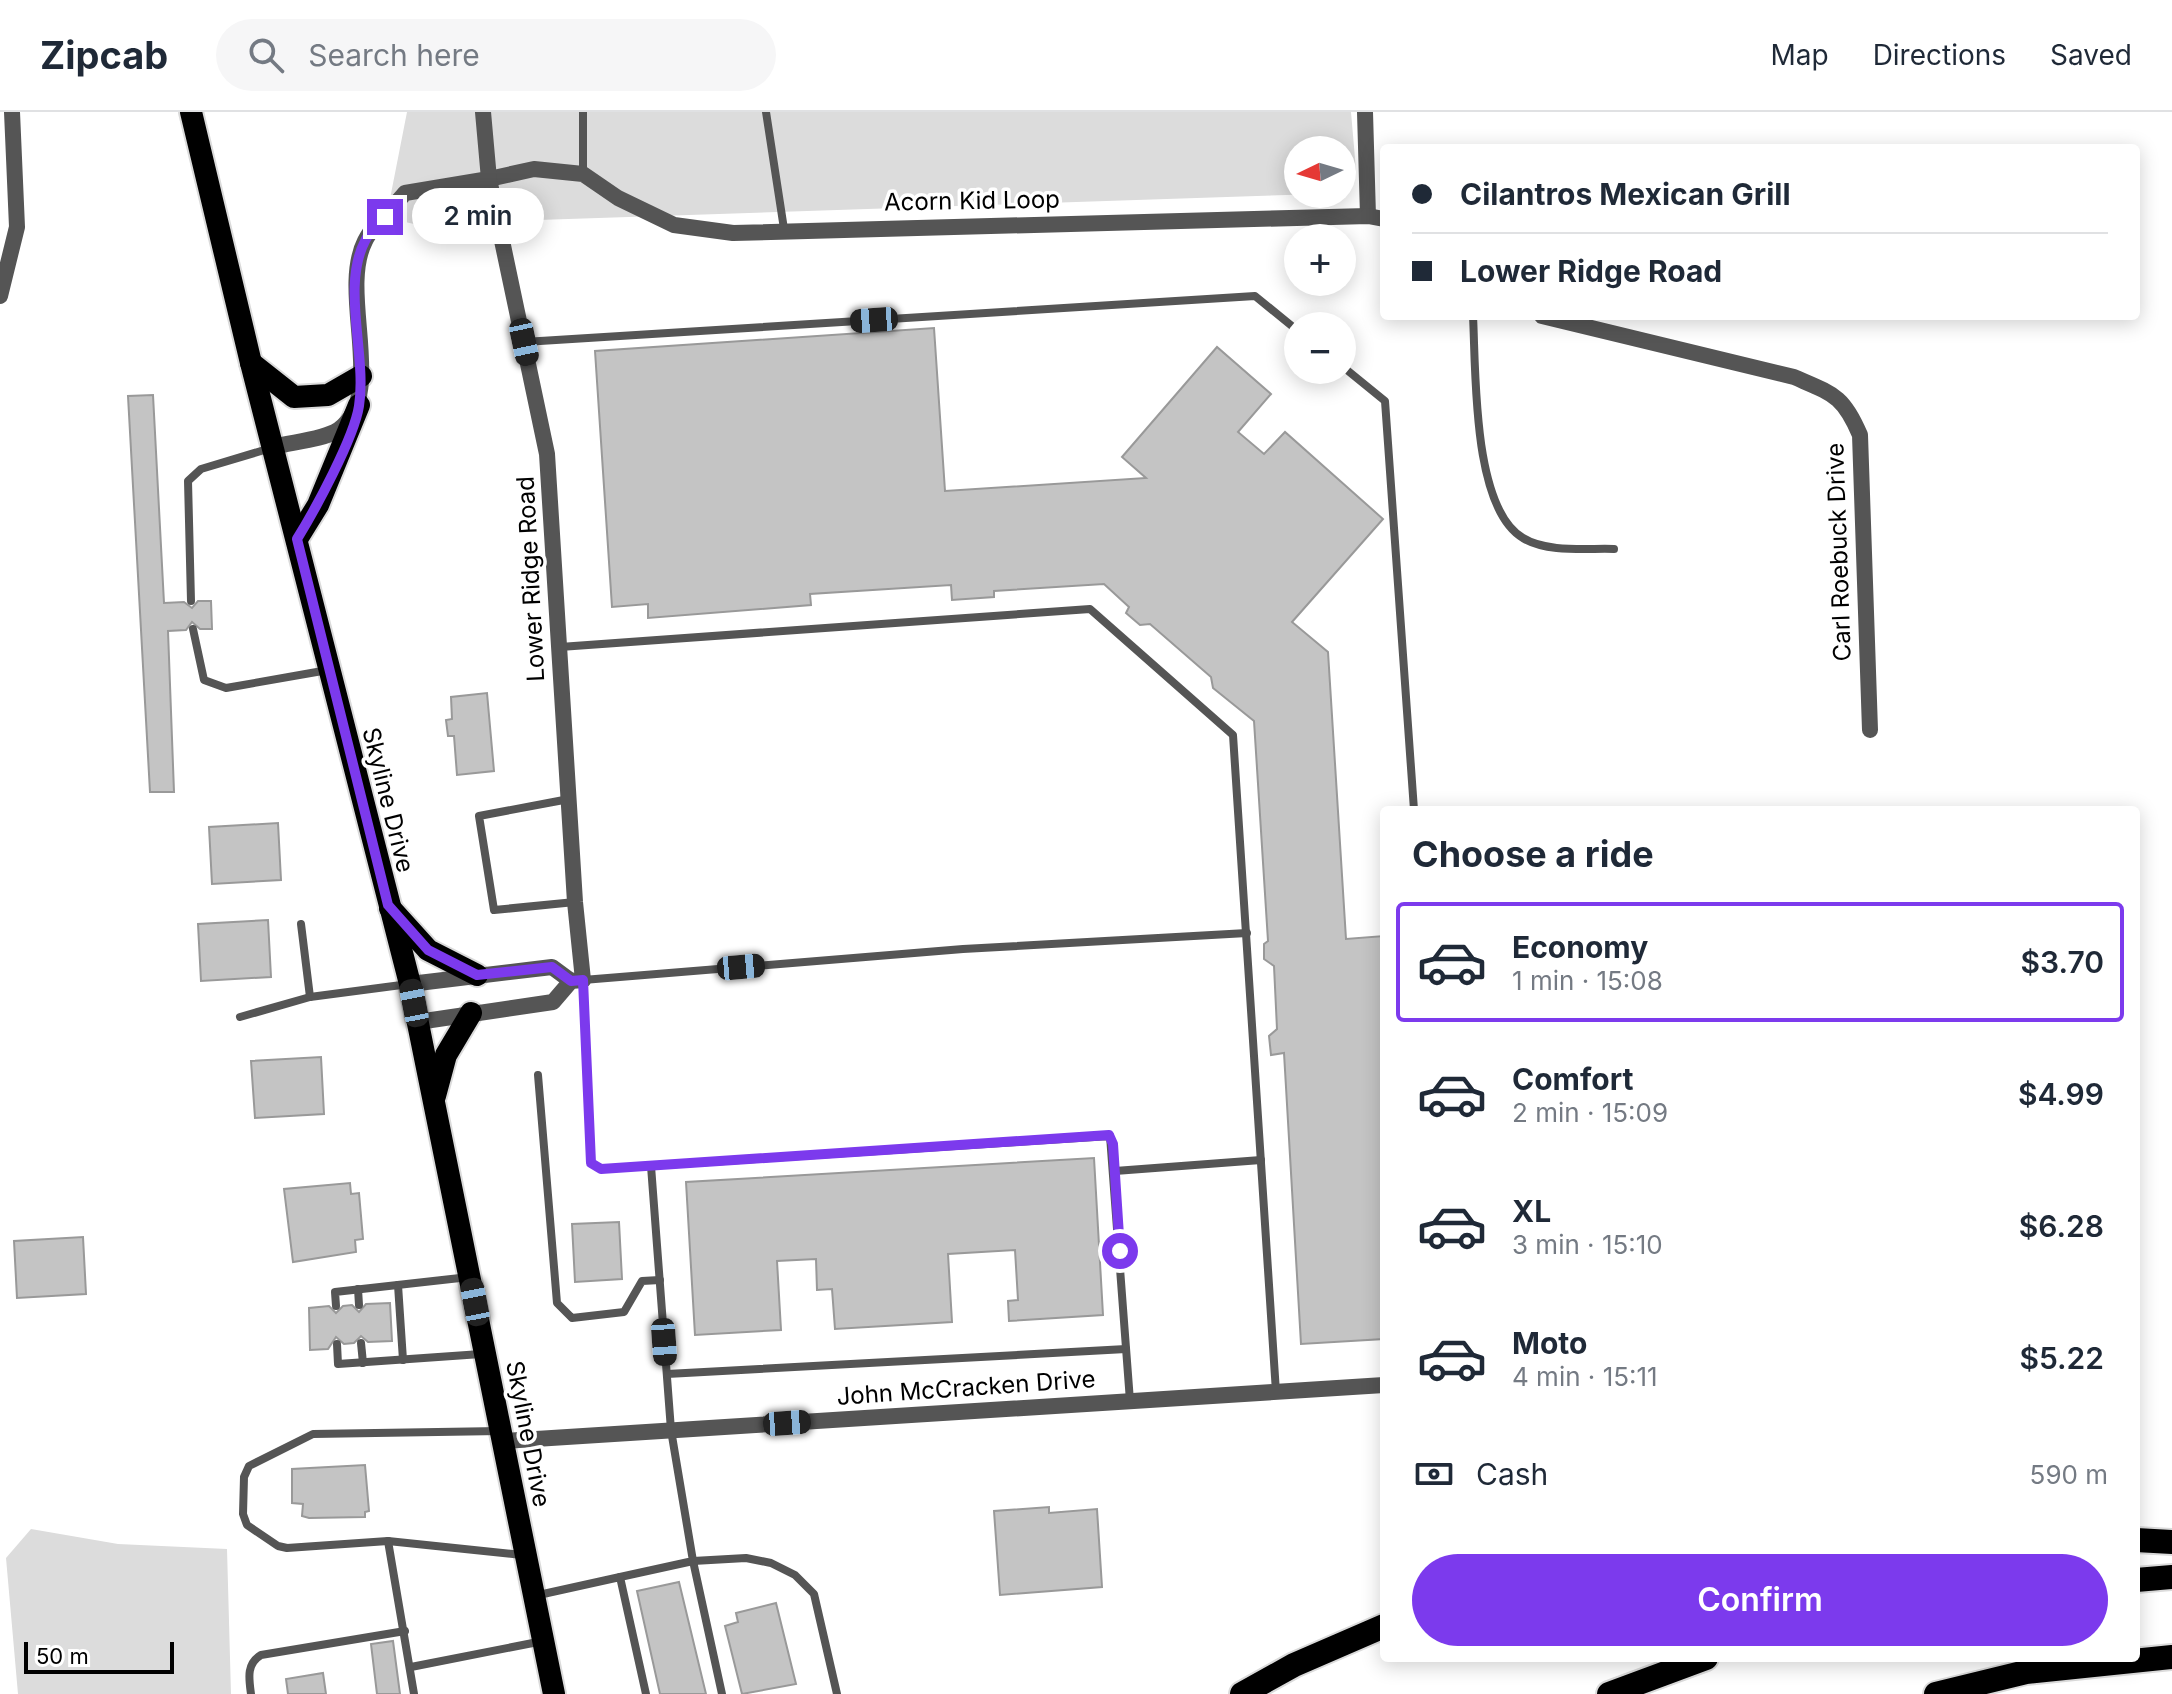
<!DOCTYPE html>
<html lang="en">
<head>
<meta charset="utf-8">
<style>
  :root { --surface:#fff; --page:#f6f6f7; --text:#1f2937; --muted:#747a83; --line:#e0e1e3; --accent:#7c3aed }
  body { margin:0; font-family:Inter,sans-serif; background:var(--page); color:var(--text); height:100vh; display:flex; flex-direction:column; font-size:30px; white-space:nowrap }
  * { box-sizing:border-box; margin:0 }
  p { font-size:26px; color:var(--muted) }
  .icon { flex:none; width:44px; height:44px; fill:none; stroke:currentColor; stroke-width:2; stroke-linecap:round; stroke-linejoin:round }
  .map { position:relative; flex:1; overflow:hidden }
  .sheet { position:absolute; left:1380px; top:694px; width:760px; height:856px; display:flex; flex-direction:column; background:var(--surface); border-radius:8px; box-shadow:0 4px 20px #0003 }
  .sheet>* { flex:none }
  .hud { position:absolute; left:1380px; top:32px; width:760px; height:176px; border-radius:8px; box-shadow:0 4px 20px #0003; display:grid; align-content:center; height:176px; padding:0 32px; background:var(--surface) }
  .needle { width:52px; rotate:265deg }
  .buttons { position:absolute; left:1284px; top:24px; display:grid; gap:16px }
  .buttons a { display:grid; place-items:center; width:72px; height:72px; border-radius:50%; background:var(--surface); box-shadow:0 4px 20px #0003; font-size:40px }
  .scale { position:absolute; left:24px; bottom:20px; width:150px; box-sizing:border-box; padding-left:8px; border:4px solid #000; border-top:0; font-size:22px; line-height:28px; white-space:nowrap; color:#000; -webkit-text-stroke:6px #fff; paint-order:stroke }
  .end { position:absolute; width:36px; height:36px; margin:-18px; border:10px solid #7c3aed; background:#fff; box-shadow:0 0 0 4px #fff }
  .from { border-radius:50% }
  .bubble { position:absolute; height:56px; border-radius:28px; background:var(--surface); box-shadow:0 4px 20px #0003; font-size:26px; font-weight:600; line-height:56px; text-align:center }
  .car { position:absolute; width:24px; height:48px; margin:-24px -12px; border-radius:10px; box-shadow:0 0 6px 2px #0007; background:linear-gradient(#222 24%,#8ab4d8 0 40%,#222 0 76%,#8ab4d8 0 86%,#222 0) }
  .hud b { display:flex; align-items:center; gap:28px; height:76px; font-size:30px }
  .hud b+b { border-top:2px solid var(--line) }
  .hud i { width:20px; height:20px; background:var(--text) }
  ul { padding:0; list-style:none }
  li { display:flex; align-items:center; gap:24px; height:120px; margin:0 16px 12px; padding:0 16px; border:4px solid transparent; border-radius:8px }
  li div { flex:1 }
  li b { display:block; font-size:30px }
  li em { font-style:normal; font-weight:600 }
  li.on { border-color:var(--accent) }
  li>.icon { width:72px; height:72px; stroke-width:1.5 }
  h2 { padding:0 32px; font-size:36px; line-height:96px }
  .pay { display:flex; align-items:center; gap:20px; height:88px; padding:0 32px; font-size:30px }
  .pay p { margin-inline-start:auto }
  .cta { display:flex; gap:16px; margin-top:auto; padding:16px 32px }
  .cta a { flex:1; height:92px; border-radius:48px; background:var(--accent); color:#fff; font-size:32px; font-weight:600; line-height:92px; text-align:center }
  header { display:flex; align-items:center; gap:48px; box-sizing:border-box; height:112px; padding:0 40px; background:var(--surface); border-bottom:2px solid var(--line) }
  header strong { font-size:38px }
  nav { display:flex; gap:44px; margin-inline-start:auto; font-size:28px }
  .search { width:560px; height:72px; background:var(--page); display:flex; align-items:center; gap:20px; box-sizing:border-box; padding:0 28px; border-radius:44px; color:var(--muted); font-size:30px }
  .map>svg:first-child { display:block }
</style>
</head>
<body>
<header>
<strong>Zipcab</strong>
<div class="search"><svg class="icon" aria-label="search" viewBox="0 0 24 24"><circle cx="10" cy="10" r="6"/><path d="M15 15l6 6"/></svg>Search here</div>
<nav><a>Map</a><a>Directions</a><a>Saved</a></nav>
</header>
<div class="map">
<svg width="2172" height="1582" viewBox="0 0 2172 1582">
  <rect width="100%" height="100%" fill="#fff"/>
  <g fill="#dcdcdc">
    <polygon points="407,0 1351,0 1356,58 1342,74 1342,38 1298,38 1298,82 1318,82 414,112 401,109 388,97"/>
    <polygon points="31,1417 118,1432 227,1437 231,1582 18,1582 6,1446"/>
  </g>
  <g fill="#c4c4c4" stroke="#999" stroke-width="2">
    <polygon points="934,216 945,379 1146,366 1122,345 1217,235 1271,282 1238,320 1264,342 1285,320 1383,407 1292,510 1328,540 1346,827 1384,824 1384,1227 1301,1232 1284,941 1271,943 1269,924 1277,917 1274,854 1264,847 1264,832 1268,829 1254,609 1213,576 1211,565 1150,512 1140,513 1126,501 1129,495 1104,472 994,479 994,485 952,488 951,473 810,482 811,493 648,506 648,492 612,495 595,239"/>
    <polygon points="153,283 164,491 184,490 192,496 198,489 211,489 212,517 200,517 192,510 186,518 168,519 174,680 150,680 128,284"/>
    <polygon points="487,581 494,659 457,663 454,624 448,624 446,608 452,607 451,585"/>
    <polygon points="278,711 281,768 212,772 209,715"/>
    <polygon points="268,808 271,865 201,869 198,812"/>
    <polygon points="321,945 324,1002 255,1006 251,949"/>
    <polygon points="1094,1046 1103,1203 1009,1209 1008,1189 1018,1188 1015,1138 948,1142 952,1210 835,1217 832,1177 817,1178 816,1147 777,1149 781,1218 695,1223 686,1070"/>
    <polygon points="350,1071 351,1082 359,1081 363,1127 355,1128 356,1140 293,1150 284,1077"/>
    <polygon points="619,1110 622,1167 575,1170 572,1112"/>
    <polygon points="83,1125 86,1182 17,1186 14,1129"/>
    <polygon points="390,1191 392,1229 368,1230 361,1224 354,1231 344,1232 336,1225 328,1237 310,1238 309,1196 329,1194 336,1201 343,1194 352,1193 359,1200 366,1192"/>
    <polygon points="365,1353 369,1399 365,1400 365,1405 309,1406 302,1404 303,1392 292,1391 292,1357"/>
    <polygon points="1049,1395 1049,1401 1097,1397 1102,1475 1000,1483 994,1399"/>
    <polygon points="679,1470 706,1582 660,1582 637,1479"/>
    <polygon points="776,1491 796,1572 742,1582 725,1514 738,1510 736,1501"/>
    <polygon points="393,1529 400,1582 377,1582 371,1532"/>
    <polygon points="323,1561 326,1582 288,1582 286,1567"/>
  </g>
  <g fill="none" stroke-linecap="round" stroke-linejoin="round">
    <defs>
      <g id="trunk">
        <polyline points="191,0 251,251 410,872 554,1582"/>
        <polyline points="251,251 294,285 328,283 361,264"/>
        <polyline points="297,427 318,393 359,293"/>
        <polyline points="390,796 428,838 477,863"/>
        <polyline points="435,984 446,943 471,901"/>
      </g>
      <g id="motorway">
        <polyline points="2136,1428 2172,1430"/>
        <polyline points="2136,1468 2172,1465"/>
        <polyline points="1242,1582 1294,1553 1384,1514"/>
        <polyline points="1609,1582 1706,1546"/>
        <polyline points="1936,1582 2026,1560 2172,1545"/>
      </g>
    </defs>
    <use href="#trunk" stroke="#dbdbdb" stroke-width="26"/>
    <use href="#motorway" stroke="#dbdbdb" stroke-width="28"/>
    <g stroke="#555" stroke-width="8">
      <polyline points="766,0 784,117"/>
      <polyline points="583,62 583,0"/>
      <path d="M1473,204C1476,258 1472,396 1523,426C1547,441 1588,436 1614,437"/>
      <polyline points="524,230 1255,184 1298,219"/>
      <polyline points="1342,254 1385,289 1414,698"/>
      <polyline points="191,489 188,369 201,357 271,336"/>
      <polyline points="193,517 204,568 226,576 328,558"/>
      <polyline points="560,535 1090,497 1233,623 1276,1280"/>
      <polyline points="569,687 479,704 494,798 575,790"/>
      <polyline points="301,812 310,885"/>
      <polyline points="240,905 310,885 409,872"/>
      <polyline points="538,963 557,1191 572,1206 624,1200 642,1169 660,1168"/>
      <polyline points="1115,1059 1261,1048"/>
      <polyline points="398,1173 403,1248"/>
      <polyline points="358,1177 359,1193"/>
      <polyline points="336,1194 335,1180 469,1165"/>
      <polyline points="361,1231 363,1251"/>
      <polyline points="337,1232 338,1252 481,1242"/>
      <polyline points="667,1262 1126,1237"/>
      <polyline points="1130,1289 1110,1024 601,1057 591,1051 583,868 963,837 1247,821"/>
      <polyline points="500,1319 313,1322 249,1354 244,1365 243,1402 247,1413 278,1434 287,1436 388,1429 522,1443"/>
      <polyline points="388,1429 414,1582"/>
      <polyline points="620,1465 693,1449 671,1318 651,1054"/>
      <polyline points="534,1484 620,1465 646,1582"/>
      <polyline points="411,1555 543,1529"/>
      <path d="M251,1582C249,1567 246,1552 261,1543L405,1519"/>
      <polyline points="722,1582 693,1449 746,1446 771,1451 795,1463 814,1482 837,1582"/>
    </g>
    <g stroke="#555" stroke-width="16">
      <polyline points="1365,0 1368,104"/>
      <polyline points="489,67 534,57 583,62 618,86 674,113 733,121 1368,104 1384,107"/>
      <polyline points="0,184 17,115 12,0"/>
      <path d="M1542,204L1794,265C1833,282 1843,283 1860,323L1870,618"/>
      <polyline points="410,872 552,855 571,869"/>
      <polyline points="418,910 553,890 571,869 583,868"/>
      <polyline points="503,1329 1384,1273"/>
    </g>
    <g stroke="#555" stroke-width="16">
      <polyline points="489,67 547,342 575,790 583,868"/>
      <path d="M273,335C291,330 323,328 338,318C388,283 338,182 365,129C373,112 393,96 405,81L489,67L483,0"/>
    </g>
    <use href="#trunk" stroke="#000" stroke-width="22"/>
    <use href="#motorway" stroke="#000" stroke-width="24"/>
  </g>
  <g fill="none" stroke-linecap="round" stroke-linejoin="round">
    <path stroke="#7c3aed" stroke-width="10" d="M385,105C379,112 369,120 365,129C341,175 367,243 359,294C354,326 315,398 297,427L388,793L428,838L477,863L552,855L571,869L583,868L591,1051L601,1057L1109,1023L1113,1032L1120,1139"/>
  </g>
  <g text-anchor="middle" stroke-width="7" stroke-linejoin="round" paint-order="stroke">
    <g font-size="24" fill="#000" stroke="#fff">
      <text transform="translate(972 89) rotate(-1)" y="8">Acorn Kid Loop</text>
      <text transform="translate(1839 440) rotate(-92)" y="8">Carl Roebuck Drive</text>
      <text transform="translate(531 467) rotate(-93)" y="8">Lower Ridge Road</text>
      <text transform="translate(388 688) rotate(76)" y="8">Skyline Drive</text>
      <text transform="translate(966 1276) rotate(-4)" y="8">John McCracken Drive</text>
      <text transform="translate(528 1322) rotate(79)" y="8">Skyline Drive</text>
    </g>
  </g>
</svg>
<div class="buttons">
<a><svg class="needle" viewBox="-14 -14 28 28"><path d="M0-13l5 13h-10z" fill="#e53935"/><path d="M0 13l5-13h-10z" fill="#747a83"/></svg></a>
<a>+</a>
<a>−</a>
</div>
<div class="scale">50 m</div>
<i class="end from" style="left:1120px;top:1139px"></i>
<i class="end" style="left:385px;top:105px"></i>
<div class="bubble" style="left:412px;top:76px;width:132px">2 min</div>
<i class="car" style="left:874px;top:208px;rotate:266deg"></i>
<i class="car" style="left:524px;top:230px;rotate:168deg"></i>
<i class="car" style="left:741px;top:855px;rotate:85deg"></i>
<i class="car" style="left:414px;top:891px;rotate:349deg"></i>
<i class="car" style="left:475px;top:1190px;rotate:349deg"></i>
<i class="car" style="left:664px;top:1230px;rotate:176deg"></i>
<i class="car" style="left:787px;top:1311px;rotate:86deg"></i>
<div class="hud">
<b><i class="from"></i>Cilantros Mexican Grill</b>
<b><i></i>Lower Ridge Road</b>
</div>
<section class="sheet">
<h2>Choose a ride</h2>
<ul>
<li class="on"><svg class="icon" aria-label="car" viewBox="0 0 24 24"><path d="M5 17H2v-5l4-1 3-4h7l3 4 3 1v5h-3M9 17h6M6 11h13"/><circle cx="7" cy="17" r="2"/><circle cx="17" cy="17" r="2"/></svg><div><b>Economy</b><p>1 min · 15:08</p></div><em>$3.70</em></li>
<li><svg class="icon" aria-label="car" viewBox="0 0 24 24"><path d="M5 17H2v-5l4-1 3-4h7l3 4 3 1v5h-3M9 17h6M6 11h13"/><circle cx="7" cy="17" r="2"/><circle cx="17" cy="17" r="2"/></svg><div><b>Comfort</b><p>2 min · 15:09</p></div><em>$4.99</em></li>
<li><svg class="icon" aria-label="car" viewBox="0 0 24 24"><path d="M5 17H2v-5l4-1 3-4h7l3 4 3 1v5h-3M9 17h6M6 11h13"/><circle cx="7" cy="17" r="2"/><circle cx="17" cy="17" r="2"/></svg><div><b>XL</b><p>3 min · 15:10</p></div><em>$6.28</em></li>
<li><svg class="icon" aria-label="car" viewBox="0 0 24 24"><path d="M5 17H2v-5l4-1 3-4h7l3 4 3 1v5h-3M9 17h6M6 11h13"/><circle cx="7" cy="17" r="2"/><circle cx="17" cy="17" r="2"/></svg><div><b>Moto</b><p>4 min · 15:11</p></div><em>$5.22</em></li>
</ul>
<div class="pay"><svg class="icon" aria-label="cash" viewBox="0 0 24 24"><path d="M3 7h18v10H3z"/><circle cx="12" cy="12" r="2"/></svg>Cash<p>590 m</p></div>
<div class="cta"><a>Confirm</a></div>
</section>
</div>
</body>
</html>
